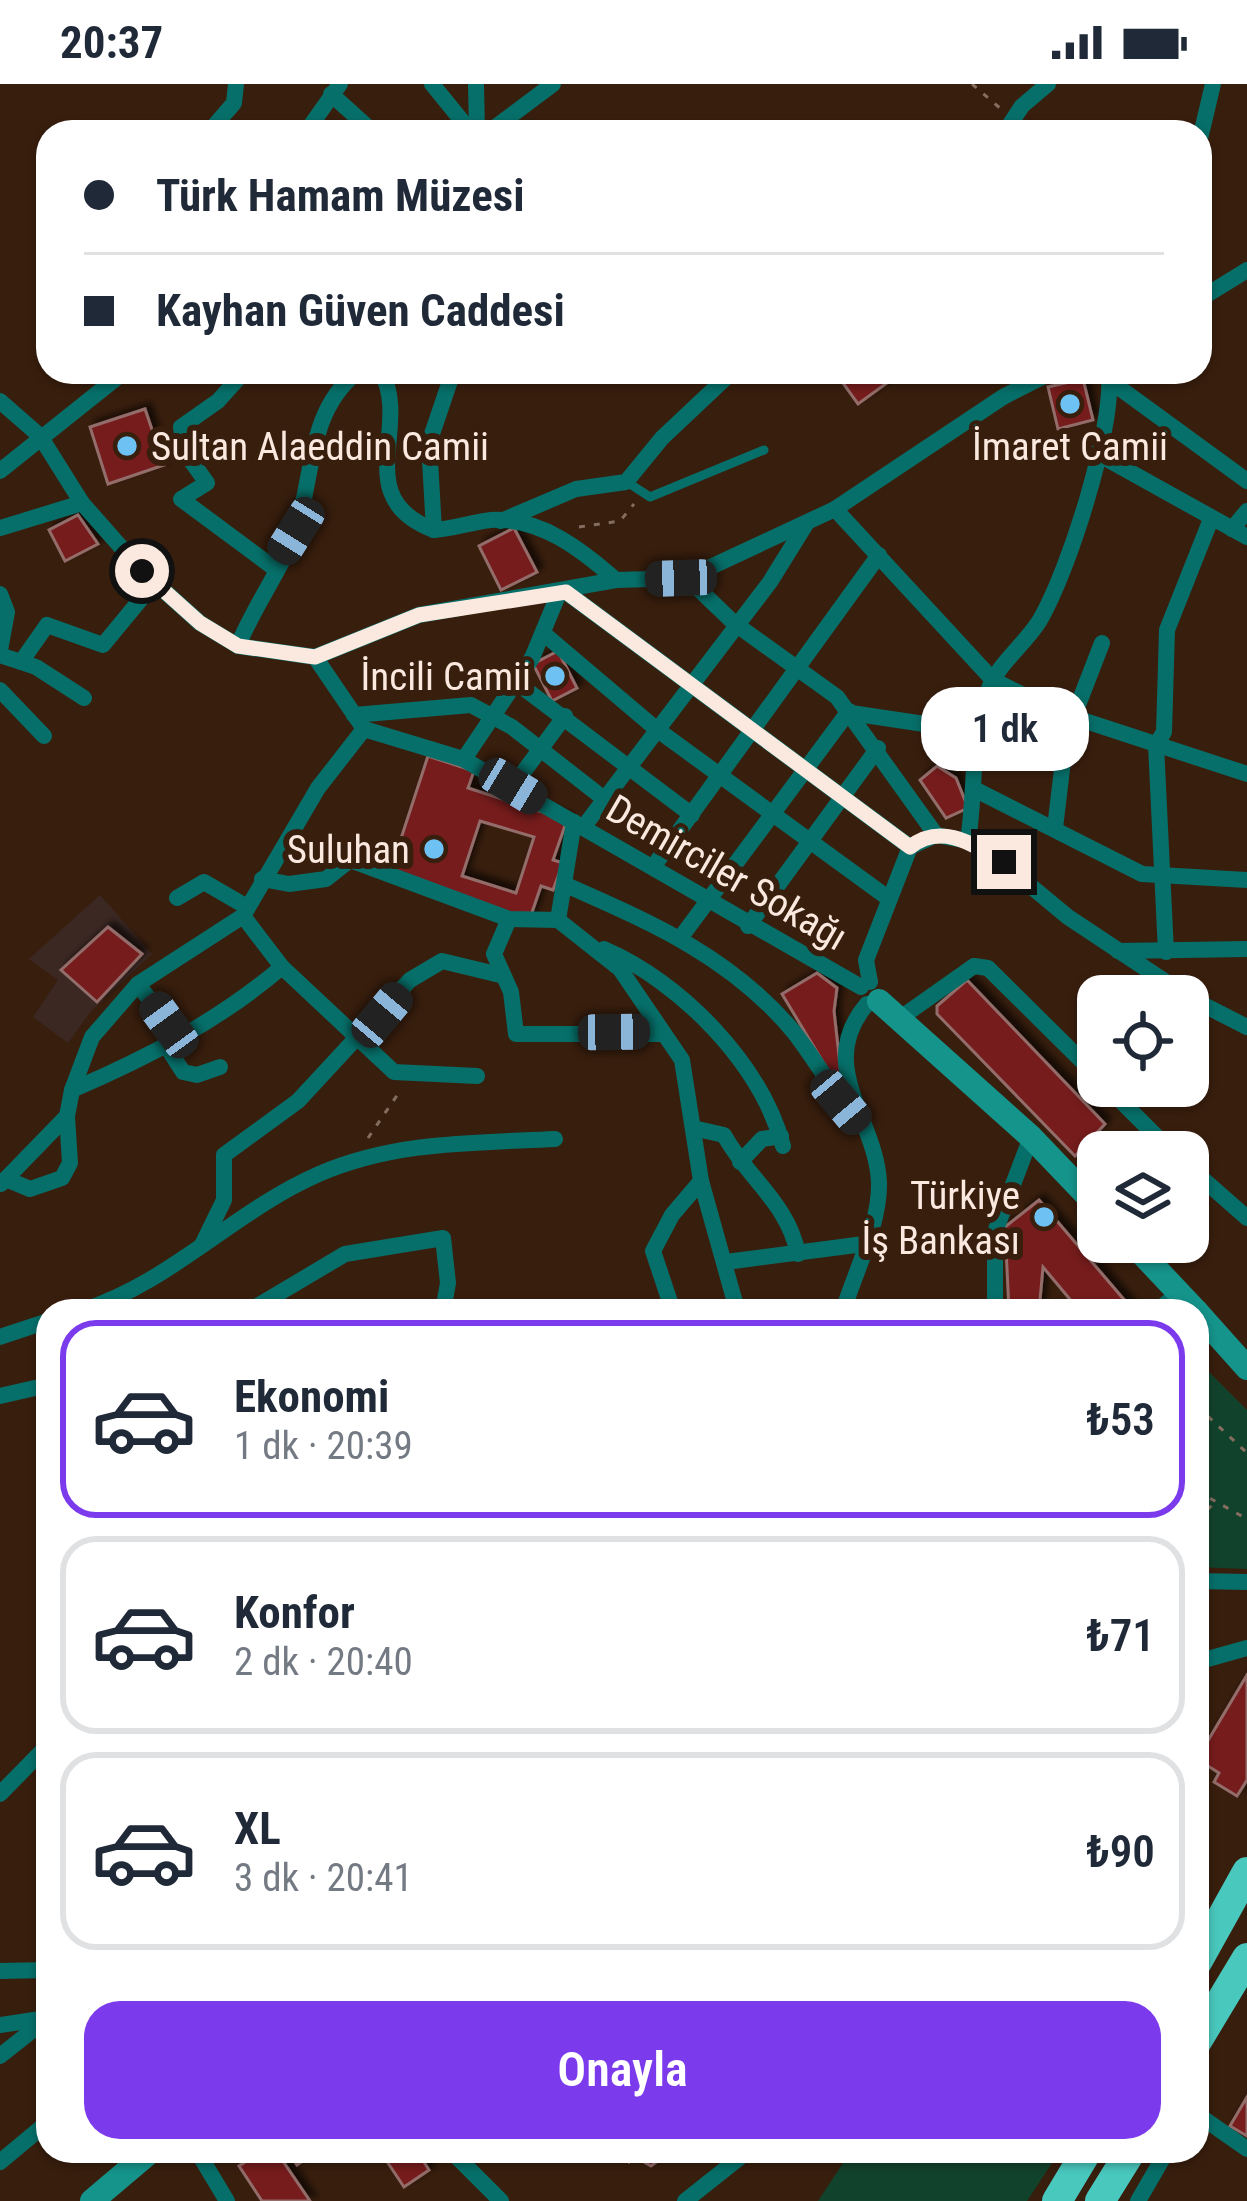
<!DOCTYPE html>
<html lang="tr">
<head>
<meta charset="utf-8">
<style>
  :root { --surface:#fff; --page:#f2f2f3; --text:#1f2937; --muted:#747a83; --line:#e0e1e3; --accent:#7c3aed }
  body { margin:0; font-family:"Roboto Condensed",sans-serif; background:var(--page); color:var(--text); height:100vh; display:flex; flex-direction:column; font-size:45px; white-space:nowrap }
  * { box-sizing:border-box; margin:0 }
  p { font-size:39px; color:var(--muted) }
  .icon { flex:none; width:66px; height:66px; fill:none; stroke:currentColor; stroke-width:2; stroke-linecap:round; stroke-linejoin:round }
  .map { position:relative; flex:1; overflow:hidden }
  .panel { position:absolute; left:36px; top:1215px; width:1173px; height:864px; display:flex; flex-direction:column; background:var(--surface); border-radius:36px; box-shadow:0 3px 9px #0004 }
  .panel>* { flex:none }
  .top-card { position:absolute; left:36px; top:36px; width:1176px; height:264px; border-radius:36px; box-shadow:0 3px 9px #0004; display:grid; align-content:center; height:264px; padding:0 48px; background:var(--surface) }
  .buttons { position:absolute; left:1077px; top:891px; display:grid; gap:24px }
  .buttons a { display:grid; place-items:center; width:132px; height:132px; border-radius:24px; background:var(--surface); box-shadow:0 3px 9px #0004; font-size:60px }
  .end { position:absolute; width:54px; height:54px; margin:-27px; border:15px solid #fbe9df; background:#111; box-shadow:0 0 0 6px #111 }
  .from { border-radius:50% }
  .bubble { position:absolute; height:84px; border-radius:36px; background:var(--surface); box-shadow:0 3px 9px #0004; font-size:39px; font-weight:600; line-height:84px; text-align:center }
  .car { position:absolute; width:36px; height:72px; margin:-36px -18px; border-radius:15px; box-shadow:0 0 9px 3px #0007; background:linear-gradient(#222 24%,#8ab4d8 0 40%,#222 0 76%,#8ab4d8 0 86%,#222 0) }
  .top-card b { display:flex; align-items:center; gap:42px; height:114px; font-size:45px }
  .top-card b+b { border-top:3px solid var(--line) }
  .top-card i { width:30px; height:30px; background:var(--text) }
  ul { padding:21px 0 0; list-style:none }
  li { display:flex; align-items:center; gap:36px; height:198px; margin:0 24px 18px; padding:0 24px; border:6px solid var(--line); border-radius:36px }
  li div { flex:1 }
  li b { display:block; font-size:45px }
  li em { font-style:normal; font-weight:600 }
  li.on { border-color:var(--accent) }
  li>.icon { width:108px; height:108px; stroke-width:1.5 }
  .button { display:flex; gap:24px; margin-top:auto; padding:24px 48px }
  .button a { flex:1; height:138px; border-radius:36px; background:var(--accent); color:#fff; font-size:48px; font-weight:600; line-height:138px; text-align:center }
  .status { display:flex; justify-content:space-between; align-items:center; height:84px; padding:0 60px; background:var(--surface); direction:ltr }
  .status svg { height:33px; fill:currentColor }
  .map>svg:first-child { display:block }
</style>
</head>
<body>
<div class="status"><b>20:37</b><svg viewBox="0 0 49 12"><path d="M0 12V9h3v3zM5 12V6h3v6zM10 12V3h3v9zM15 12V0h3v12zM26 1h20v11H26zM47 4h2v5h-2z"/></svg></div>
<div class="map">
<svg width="1247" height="2117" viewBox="0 0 1247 2117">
  <defs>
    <filter id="shadow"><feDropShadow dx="5.5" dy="-5.5" stdDeviation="3" flood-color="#0009"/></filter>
  </defs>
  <rect width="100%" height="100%" fill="#381e0d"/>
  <polygon fill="#3b2823" points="100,811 152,870 91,927 68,959 33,933 58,896 29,875"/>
  <g fill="#11422c">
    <polygon points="1197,1276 1247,1326 1247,1485 1197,1483"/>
    <polygon points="851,2067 1060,2067 1027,2117 818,2117"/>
  </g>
  <g fill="#761b1c" stroke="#936d6a" stroke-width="3" fill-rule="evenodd" filter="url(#shadow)">
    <polygon points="835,288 902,288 858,320"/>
    <polygon points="1083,295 1093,336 1058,345 1048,303"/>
    <polygon points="145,325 164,381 108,400 90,343"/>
    <polygon points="78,431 98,460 65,477 49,446"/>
    <polygon points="514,444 537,488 501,506 479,462"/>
    <polygon points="558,567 577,604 552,617 533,580"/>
    <path d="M428,672L474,687L468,704L567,736L553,776L563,779L553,806L541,802L529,837L390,788ZM480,737L534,753L516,809L462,792Z"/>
    <polygon points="937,682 956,694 968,724 946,734 920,696"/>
    <polygon points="108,843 142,870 97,918 61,886"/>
    <polygon points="817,889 837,904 834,927 841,990 832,993 782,910"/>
    <polygon points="967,896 1105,1040 1075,1072 937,930 937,922"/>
    <polygon points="1039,1116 1132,1225 1129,1227 1065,1227 1073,1219 1043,1183 1039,1227 1009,1227 1005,1143"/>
    <polygon points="1247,1591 1247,1696 1237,1712 1214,1698 1219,1689 1197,1675"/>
    <polygon points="1247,2013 1247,2052 1230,2042"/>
    <polygon points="262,2067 276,2067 310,2117 262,2117 239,2082"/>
    <polygon points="288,2067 317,2067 297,2081"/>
    <polygon points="380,2067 417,2067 429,2086 404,2103"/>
    <polygon points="621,2067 671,2067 651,2082 635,2073 629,2078"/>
  </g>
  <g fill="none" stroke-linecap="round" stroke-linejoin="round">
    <g stroke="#846e5f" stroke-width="3" stroke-dasharray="6 9" stroke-linecap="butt">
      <polyline points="972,0 1001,25"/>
      <polyline points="579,443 620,437 634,420"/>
      <polyline points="368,1054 400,1007"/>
      <polyline points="1197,1322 1247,1369"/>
      <polyline points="1197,1407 1247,1435"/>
      <polyline points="1197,1437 1213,1420"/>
    </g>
    <polyline stroke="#076f69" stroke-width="9" points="627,398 650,413 764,366"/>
    <g stroke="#076f69" stroke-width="16">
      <polyline points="432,0 471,48"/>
      <polyline points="476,0 477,48"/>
      <polyline points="331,10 373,48"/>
      <polyline points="209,48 234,19 236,0"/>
      <polyline points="306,48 340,0"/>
      <polyline points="489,48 553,0"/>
      <polyline points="1005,48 1022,22 1048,0"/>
      <polyline points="1200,55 1213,0"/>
      <polyline points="1200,215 1247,186"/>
      <polyline points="244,288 218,317 181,343 184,367 207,399 181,415 274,484"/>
      <path d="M381,288C412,341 349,414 434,446"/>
      <polyline points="1110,297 1247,397"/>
      <polyline points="0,317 40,352 82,419 142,487 200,539 238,562 315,573 364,645"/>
      <polyline points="1096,369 1247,453"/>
      <polyline points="0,387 124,288"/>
      <polyline points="835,425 993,596 1058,628 1247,690"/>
      <polyline points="501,437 576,405 626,398 662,354 732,288"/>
      <polyline points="0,444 82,419"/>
      <polyline points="1232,445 1247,427"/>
      <path d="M434,446C453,445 472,438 491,436C540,433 582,466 616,496"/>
      <polyline points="434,446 429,359 453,288"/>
      <polyline points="687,494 734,539 837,613 936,751"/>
      <polyline points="566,508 910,763"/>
      <polyline points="0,510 7,528 0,566"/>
      <polyline points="543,549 655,644 888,814"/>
      <path d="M238,562C252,525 288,475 297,443C314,388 308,328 357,288"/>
      <polyline points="0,571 36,583 84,614"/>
      <polyline points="315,573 419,531 616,496 687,494 835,425 1003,313 1052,288"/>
      <polyline points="21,578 47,541 103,561 155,498"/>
      <polyline points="517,599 692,731"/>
      <polyline points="0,606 44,652"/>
      <polyline points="851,629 978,648"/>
      <polyline points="354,631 471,621 512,643 603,714"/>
      <polyline points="364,645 463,675 861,903"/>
      <polyline points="464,675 532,574 559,509"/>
      <polyline points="513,702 565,632"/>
      <polyline points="976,706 1142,790 1247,796"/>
      <polyline points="585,741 770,498 806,440"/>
      <polyline points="1055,744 1066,652 1102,559"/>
      <path d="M968,757C976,707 970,649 990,602C1001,577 1026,559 1040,536C1069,486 1114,345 1109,288"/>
      <polyline points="653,783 879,471"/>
      <polyline points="262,795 289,800 326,795 350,776 509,835 558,836"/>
      <path d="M566,801C652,839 731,873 793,947C816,976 834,1010 859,1039"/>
      <polyline points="177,814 204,798 247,823"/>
      <polyline points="243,832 282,883 394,988 477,992"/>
      <polyline points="509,835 494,870 511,908 516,950 662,950"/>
      <polyline points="558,836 620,885 682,976 701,1097 672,1131 653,1167 673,1227"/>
      <polyline points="558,836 574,738"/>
      <polyline points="748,842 878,664"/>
      <polyline points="681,853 849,627"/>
      <path d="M604,865C681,898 761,980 783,1062"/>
      <polyline points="1118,867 1247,865"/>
      <polyline points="1166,868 1156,661 1164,648 1167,546 1211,435"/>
      <polyline points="870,898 866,876 910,763 936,751 968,757 1003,779 1068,833 1187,912"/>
      <polyline points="138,900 177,953"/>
      <polyline points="1188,913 1247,943"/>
      <polyline points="896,937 974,882 988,884 1098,993"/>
      <polyline points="167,963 183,988 197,991 220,983"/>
      <polyline points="1106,1002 1172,1068"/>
      <path d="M72,1006C147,974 220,936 282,883"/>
      <path d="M693,1044L724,1051C748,1095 788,1119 798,1170"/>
      <polyline points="740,1078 762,1055 781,1052"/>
      <polyline points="1188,1082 1247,1134"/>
      <polyline points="6,1095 30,1105 62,1094 70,1079 67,1032 72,1006 92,953 138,900 243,832 318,704 364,645"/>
      <polyline points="701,1097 736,1222"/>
      <polyline points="1,1100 67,1032"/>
      <polyline points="203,1159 224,1116 224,1071 298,1017 410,896 442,877 500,891"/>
      <polyline points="726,1178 864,1160"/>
      <path d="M81,1227C172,1198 234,1127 319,1090C395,1057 474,1059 555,1055"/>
      <polyline points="249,1227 345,1170 443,1154 448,1199 443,1227"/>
      <path d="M843,1227C855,1188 880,1140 879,1099C877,1036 814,982 867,920"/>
      <polyline points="995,1227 995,1148 1031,1053"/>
      <polyline points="1157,1227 1180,1208"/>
      <polyline points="0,1253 48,1237"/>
      <polyline points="0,1312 48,1301"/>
      <polyline points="1197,1497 1247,1498"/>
      <polyline points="1197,1578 1247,1564"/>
      <polyline points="0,1710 48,1661"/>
      <polyline points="0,1887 48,1886"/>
      <polyline points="0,1941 47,1934"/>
      <polyline points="0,1972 48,1934"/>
      <polyline points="1197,2030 1247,2065"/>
      <polyline points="197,2067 227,2117"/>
      <polyline points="451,2067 501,2117"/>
      <polyline points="0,2078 48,2038"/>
      <polyline points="685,2117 748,2067"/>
      <polyline points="1138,2117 1167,2067"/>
    </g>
    <g stroke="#15948c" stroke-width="24">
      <polyline points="879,917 1031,1053 1098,1123"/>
      <polyline points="1131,1158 1196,1227"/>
      <polyline points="1197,1228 1247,1284"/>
      <polyline points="92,2117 151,2067"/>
    </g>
    <g stroke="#49c8be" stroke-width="30">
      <polyline points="1197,1878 1247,1788"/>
      <polyline points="1197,1957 1247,1874"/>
      <polyline points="1057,2117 1087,2067"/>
      <polyline points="1100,2117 1131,2067"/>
    </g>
  </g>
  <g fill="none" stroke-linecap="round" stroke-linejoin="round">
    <path stroke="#fbe9df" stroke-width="15" d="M142,487L200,539L238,562L315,573L419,531L566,508L910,763C942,738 974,761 1004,778"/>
  </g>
  <g fill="#6ec2f3" stroke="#381e0d" stroke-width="4.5">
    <circle cx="1070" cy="320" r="12"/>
    <circle cx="127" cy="362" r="12"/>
    <circle cx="555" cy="592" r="12"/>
    <circle cx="434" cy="765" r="12"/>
    <circle cx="1044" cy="1133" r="12"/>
  </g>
  <g text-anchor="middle" stroke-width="12" stroke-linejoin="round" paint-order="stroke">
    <g font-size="39" fill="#fbe9df" stroke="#381e0d" text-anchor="end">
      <text x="151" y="376" text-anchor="start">Sultan Alaeddin Camii</text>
      <text x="1070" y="376" text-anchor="middle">İmaret Camii</text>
      <text x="531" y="606">İncili Camii</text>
      <text x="410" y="779">Suluhan</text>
      <text x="1020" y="1125">Türkiye<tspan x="1020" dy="45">İş Bankası</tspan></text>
    </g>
    <g font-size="39" fill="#fbe9df" stroke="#381e0d">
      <text transform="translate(727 788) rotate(30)" y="14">Demirciler Sokağı</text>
    </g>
  </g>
</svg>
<div class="buttons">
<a><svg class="icon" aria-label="locate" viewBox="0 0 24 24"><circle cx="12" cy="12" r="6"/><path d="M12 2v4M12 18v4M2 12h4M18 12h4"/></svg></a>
<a><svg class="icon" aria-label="layers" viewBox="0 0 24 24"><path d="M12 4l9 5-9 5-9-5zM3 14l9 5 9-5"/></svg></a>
</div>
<i class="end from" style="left:142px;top:487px"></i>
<i class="end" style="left:1004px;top:778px"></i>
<div class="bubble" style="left:921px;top:603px;width:168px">1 dk</div>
<i class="car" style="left:296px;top:447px;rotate:212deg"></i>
<i class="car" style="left:681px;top:494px;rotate:268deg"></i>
<i class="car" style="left:513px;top:702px;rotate:121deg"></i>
<i class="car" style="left:382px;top:931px;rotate:40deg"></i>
<i class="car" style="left:169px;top:941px;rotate:324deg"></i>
<i class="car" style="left:614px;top:948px;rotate:89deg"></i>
<i class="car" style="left:841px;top:1018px;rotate:140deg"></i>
<div class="top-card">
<b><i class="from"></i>Türk Hamam Müzesi</b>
<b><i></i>Kayhan Güven Caddesi</b>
</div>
<section class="panel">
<ul>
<li class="on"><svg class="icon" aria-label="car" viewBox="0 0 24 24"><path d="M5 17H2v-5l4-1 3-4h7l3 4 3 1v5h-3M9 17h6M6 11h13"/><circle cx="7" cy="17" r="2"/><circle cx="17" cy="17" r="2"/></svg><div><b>Ekonomi</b><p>1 dk · 20:39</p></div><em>₺53</em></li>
<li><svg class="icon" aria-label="car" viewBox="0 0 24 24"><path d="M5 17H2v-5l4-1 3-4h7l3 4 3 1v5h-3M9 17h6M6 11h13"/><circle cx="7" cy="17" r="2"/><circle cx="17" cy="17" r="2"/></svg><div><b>Konfor</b><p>2 dk · 20:40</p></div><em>₺71</em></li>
<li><svg class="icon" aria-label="car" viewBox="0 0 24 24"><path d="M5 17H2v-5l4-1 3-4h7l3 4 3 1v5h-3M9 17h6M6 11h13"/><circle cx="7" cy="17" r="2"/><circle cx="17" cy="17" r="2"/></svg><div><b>XL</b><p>3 dk · 20:41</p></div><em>₺90</em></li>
</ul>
<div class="button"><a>Onayla</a></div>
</section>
</div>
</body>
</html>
